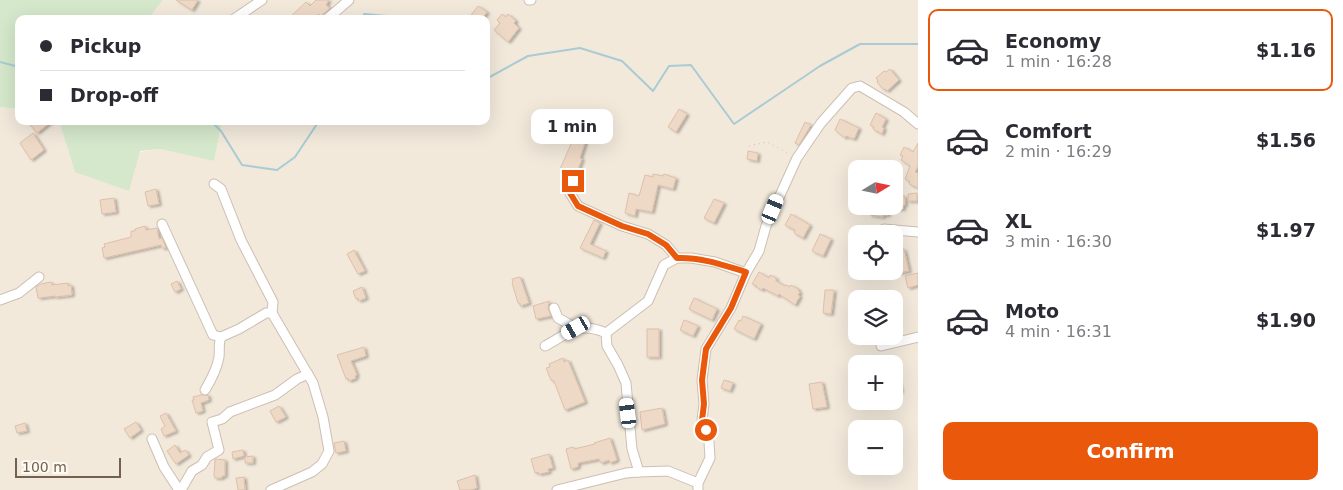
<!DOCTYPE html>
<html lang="en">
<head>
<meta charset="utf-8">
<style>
  :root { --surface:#fff; --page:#f2f2f3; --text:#2b2b33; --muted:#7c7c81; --line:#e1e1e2; --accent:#ea580c }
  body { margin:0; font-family:"DejaVu Sans",sans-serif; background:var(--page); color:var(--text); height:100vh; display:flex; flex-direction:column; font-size:19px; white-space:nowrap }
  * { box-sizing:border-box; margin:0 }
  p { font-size:16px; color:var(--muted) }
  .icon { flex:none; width:28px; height:28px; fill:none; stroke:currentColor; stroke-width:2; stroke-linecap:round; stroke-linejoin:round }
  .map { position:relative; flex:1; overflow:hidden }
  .panel { display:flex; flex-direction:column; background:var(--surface); width:425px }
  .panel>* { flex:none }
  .hud { position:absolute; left:15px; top:15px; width:475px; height:110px; border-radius:10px; box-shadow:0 5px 20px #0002; display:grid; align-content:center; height:110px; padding:0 25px; background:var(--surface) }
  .needle { width:32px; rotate:80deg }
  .tools { position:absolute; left:848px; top:160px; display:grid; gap:10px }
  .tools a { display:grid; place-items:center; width:55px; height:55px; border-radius:10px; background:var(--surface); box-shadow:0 5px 20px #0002; font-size:25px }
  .scale { position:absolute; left:15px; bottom:12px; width:106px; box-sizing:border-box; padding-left:5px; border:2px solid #746051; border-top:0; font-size:14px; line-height:18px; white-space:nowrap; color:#746051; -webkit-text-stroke:4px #fefaf2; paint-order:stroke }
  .end { position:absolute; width:22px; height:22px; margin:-11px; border:6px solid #ea580c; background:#fff; box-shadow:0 0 0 2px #fff }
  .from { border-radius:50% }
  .bubble { position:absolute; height:35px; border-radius:10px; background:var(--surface); box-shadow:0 5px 20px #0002; font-size:16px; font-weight:700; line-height:35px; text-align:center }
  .car { position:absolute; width:15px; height:30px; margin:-15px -8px; border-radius:6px; box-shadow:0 0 4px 1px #0007; background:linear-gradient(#fff 24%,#345 0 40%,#fff 0 76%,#345 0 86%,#fff 0) }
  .hud b { display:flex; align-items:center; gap:18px; height:48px; font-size:19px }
  .hud b+b { border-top:1px solid var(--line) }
  .hud i { width:12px; height:12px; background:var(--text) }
  ul { padding:9px 0 0; list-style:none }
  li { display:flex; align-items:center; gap:15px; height:82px; margin:0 10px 8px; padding:0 15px; border:2px solid transparent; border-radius:10px }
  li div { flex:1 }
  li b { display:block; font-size:19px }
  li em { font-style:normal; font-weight:700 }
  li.selected { border-color:var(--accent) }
  li>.icon { width:45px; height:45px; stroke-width:1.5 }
  .primary-button { display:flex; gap:10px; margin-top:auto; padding:10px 25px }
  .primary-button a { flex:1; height:58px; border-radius:10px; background:var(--accent); color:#fff; font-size:20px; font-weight:700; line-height:58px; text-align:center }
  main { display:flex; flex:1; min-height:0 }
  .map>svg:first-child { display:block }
</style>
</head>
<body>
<main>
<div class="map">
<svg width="918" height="490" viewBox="0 0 918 490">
  <defs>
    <filter id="shadow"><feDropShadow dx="2.5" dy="1.5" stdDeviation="1" flood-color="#0004"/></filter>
  </defs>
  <rect width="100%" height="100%" fill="#fbf6ec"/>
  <path fill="#f2e9db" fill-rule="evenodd" d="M163,0H918V490H0V107L19,109V121H59L75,172L140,152L160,149L214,161L222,121H486V19H148ZM856,169H894V206H856ZM856,234H894V271H856ZM856,299H894V336H856ZM856,364H894V401H856ZM856,429H894V466H856Z"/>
  <g fill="#d5e8cb">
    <polygon points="0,0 163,0 148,19 19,19 19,109 0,107"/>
    <polygon points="59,121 222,121 214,161 160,149 140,151 129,191 75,172"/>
  </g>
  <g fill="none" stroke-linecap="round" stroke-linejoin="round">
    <g stroke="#a9cbd4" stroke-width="2">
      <polyline points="362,19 364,14 387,16 389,19"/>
      <polyline points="0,62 19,67"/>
      <polyline points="486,79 528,56 580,48 622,61 653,91 669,66 691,65 734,124 820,66 860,44 918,44"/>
      <polyline points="211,121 221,131 242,165 277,170 295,157 319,121"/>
    </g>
  </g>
  <g fill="#eed8c6" stroke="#dec0a9" filter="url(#shadow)">
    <polygon points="176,0 198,0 192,10"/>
    <polygon points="316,0 329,0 326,5 330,8 321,16 319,14 314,19 288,19 306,2 310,6"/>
    <polygon points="478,6 487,12 482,19 468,19"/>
    <polygon points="502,14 506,17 508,14 516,21 514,23 519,28 508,42 494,30 500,23 497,20"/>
    <polygon points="890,69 899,80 887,91 885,89 884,90 877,82 878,81 876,78 884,71 886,72"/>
    <polygon points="679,109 687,114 676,132 668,127"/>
    <polygon points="876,113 886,119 882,127 884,128 882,134 873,129 874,127 870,125"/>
    <polygon points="840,119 859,128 854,139 846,136 845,138 835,130"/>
    <polygon points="27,121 52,121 37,133"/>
    <polygon points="805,122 811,125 799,145 795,143"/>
    <polygon points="33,133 44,150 31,160 20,143"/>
    <polygon points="575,135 586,139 580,158 582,159 577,172 575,171 573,175 560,169"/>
    <polygon points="918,143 918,166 915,172 918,173 918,188 909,184 910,182 905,179 910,166 901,160 903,156 900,155 904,147 913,152"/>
    <polygon points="748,151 758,153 757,161 747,159"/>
    <polygon points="653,174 663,176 664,174 676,178 673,189 658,185 652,212 636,209 635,216 625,213 629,193 639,196 645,175 653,177"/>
    <polygon points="156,189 159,204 148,206 145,192"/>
    <polygon points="917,193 917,201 908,201 908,194"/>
    <polygon points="894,196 905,196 905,205 903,205 903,209 894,209"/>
    <polygon points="114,198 116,212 102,214 100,200"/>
    <polygon points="714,199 724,203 714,223 704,218"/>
    <polygon points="870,206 888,206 888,215 883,215 883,217 870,215"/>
    <polygon points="791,214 810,225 803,238 794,233 795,230 785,225"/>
    <polygon points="594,220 600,223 590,244 606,251 603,258 580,248"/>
    <polygon points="145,226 146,230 157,228 159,239 162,238 166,248 162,248 161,245 104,258 102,248 105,247 104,244 131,237 131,231 135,231 135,229"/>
    <polygon points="820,234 831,239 823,256 812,251"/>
    <polygon points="900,247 901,250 904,249 909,271 897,273 894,273 894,248"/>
    <polygon points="354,250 365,271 358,274 347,254"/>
    <polygon points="759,272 769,278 770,275 776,278 776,281 785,286 786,285 790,287 791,285 798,289 798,290 800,292 798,295 800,296 795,305 779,294 778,296 763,288 762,290 756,287 757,286 752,284"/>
    <polygon points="918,273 918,285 908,288 905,276"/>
    <polygon points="520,277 529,303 520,306 520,303 518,303 512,283 513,282 512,279"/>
    <polygon points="177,281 181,289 175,292 171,284"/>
    <polygon points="51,282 52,285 68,283 68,286 71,285 72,295 55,297 55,296 38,298 36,287 41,284"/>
    <polygon points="362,287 366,298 359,301 358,298 356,299 353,291"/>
    <polygon points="825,290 834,290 831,314 823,313"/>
    <polygon points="694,298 717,309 712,320 689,309"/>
    <polygon points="549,301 548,308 551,316 536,319 533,306"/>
    <polygon points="743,316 761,324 754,339 734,329 739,320 741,321"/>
    <polygon points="684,320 698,326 693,336 680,330"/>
    <rect x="647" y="329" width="12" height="28"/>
    <polygon points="364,347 366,356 351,361 357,375 355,376 356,378 349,381 348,378 346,379 337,355"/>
    <polygon points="563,358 564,362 568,360 585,402 565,410 554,381 551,380 546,368 550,367 549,364"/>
    <polygon points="894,372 896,372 901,391 894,393"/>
    <polygon points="724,380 733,383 730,391 721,388"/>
    <polygon points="822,382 827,407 813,409 809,384"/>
    <polygon points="201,395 208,395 209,400 201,403 203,411 196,413 192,400 194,400 193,397"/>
    <polygon points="279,406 286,417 276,422 270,411"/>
    <polygon points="662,408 665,424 642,430 640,412"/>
    <polygon points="166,413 176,431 164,436 161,429 165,426 160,416"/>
    <polygon points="136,422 141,430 130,438 124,429"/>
    <polygon points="25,423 27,431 17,433 15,426"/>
    <polygon points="610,438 617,460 610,463 609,460 601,463 599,459 578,463 578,467 571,469 566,449 573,447 574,449 595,444 594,443"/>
    <polygon points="344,441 346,451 336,453 334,443"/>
    <polygon points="175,445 180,453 185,450 189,455 176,464 167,451"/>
    <polygon points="243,450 244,456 233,459 232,452"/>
    <polygon points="549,454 553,468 548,469 549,472 539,474 538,472 535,473 531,459"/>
    <polygon points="253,456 253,463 245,463 245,457"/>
    <polygon points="215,459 225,460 225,476 222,476 222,478 215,478 214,476"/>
    <polygon points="475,475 477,488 471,490 460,490 457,481"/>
    <polygon points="244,477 245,490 238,490 236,478"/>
  </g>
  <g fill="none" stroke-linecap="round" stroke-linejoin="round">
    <defs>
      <g id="minor">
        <polyline points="529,0 531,0"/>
        <polyline points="234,19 262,0"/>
        <polyline points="327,19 349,0"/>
        <polyline points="573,181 570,193 578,206 622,226 648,234 666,245 677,258"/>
        <polyline points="214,184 221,189 241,240 273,302 272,313"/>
        <polyline points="162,224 213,335 221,337 239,329 266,313 272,313 313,383 323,417 329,451 322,464 312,472 271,490"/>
        <polyline points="884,229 918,232"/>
        <polyline points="0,300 19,293 39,277"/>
        <polyline points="554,308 558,318 576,328"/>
        <polyline points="606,333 648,301 664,265 677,258 691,258 715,262 746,273"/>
        <path d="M545,346C569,333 578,321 606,333L607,346L618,365L626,383L632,449L639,472"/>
        <polyline points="881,346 918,337"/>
        <path d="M205,390C211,380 217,369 219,357C220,350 218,344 221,337"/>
        <polyline points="152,439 164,467 179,490"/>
        <polyline points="181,490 192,471 202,465 207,457 219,450 212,422 222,419 230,412 275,395 297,379 308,374"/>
        <polyline points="557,490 626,473 639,472 668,471 698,483"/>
        <polyline points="698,490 698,483 710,458 709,442 702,420 704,404 702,380 706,349 731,308 746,273 759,251 766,226 797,158 821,123 852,88 860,86 904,112 918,124"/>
      </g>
    </defs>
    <use href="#minor" stroke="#ccbfb3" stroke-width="11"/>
    <polyline stroke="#d3bca9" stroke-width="1" stroke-dasharray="1 4" stroke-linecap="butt" points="749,146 767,142 790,154"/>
    <use href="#minor" stroke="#fff" stroke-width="9"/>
  </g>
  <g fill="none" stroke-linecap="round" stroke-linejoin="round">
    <path stroke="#ea580c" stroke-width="6" d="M573,181L570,193L578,206L622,226L648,234L666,245L677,258C701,257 723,265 746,272L731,308L706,349L702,380L704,404L702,420L706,430"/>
  </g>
</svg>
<div class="tools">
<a><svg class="needle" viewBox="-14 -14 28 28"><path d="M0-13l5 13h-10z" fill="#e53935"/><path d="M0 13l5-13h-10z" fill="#7c7c81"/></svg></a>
<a><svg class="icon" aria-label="locate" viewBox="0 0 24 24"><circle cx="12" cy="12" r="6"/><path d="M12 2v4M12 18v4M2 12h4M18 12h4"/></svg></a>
<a><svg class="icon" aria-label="layers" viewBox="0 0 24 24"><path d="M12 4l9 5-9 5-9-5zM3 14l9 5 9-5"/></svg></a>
<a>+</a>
<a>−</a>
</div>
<div class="scale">100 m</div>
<i class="end from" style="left:706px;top:430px"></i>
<i class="end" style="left:573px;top:181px"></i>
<div class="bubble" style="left:531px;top:109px;width:82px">1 min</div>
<i class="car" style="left:773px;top:209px;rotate:23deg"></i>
<i class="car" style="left:576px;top:328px;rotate:240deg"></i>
<i class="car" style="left:628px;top:413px;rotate:353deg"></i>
<div class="hud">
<b><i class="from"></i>Pickup</b>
<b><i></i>Drop-off</b>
</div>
</div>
<section class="panel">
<ul>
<li class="selected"><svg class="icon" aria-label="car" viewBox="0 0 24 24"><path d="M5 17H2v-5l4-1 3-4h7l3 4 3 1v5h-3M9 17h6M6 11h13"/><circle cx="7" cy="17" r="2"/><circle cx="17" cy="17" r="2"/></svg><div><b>Economy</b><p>1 min · 16:28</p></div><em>$1.16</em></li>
<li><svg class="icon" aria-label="car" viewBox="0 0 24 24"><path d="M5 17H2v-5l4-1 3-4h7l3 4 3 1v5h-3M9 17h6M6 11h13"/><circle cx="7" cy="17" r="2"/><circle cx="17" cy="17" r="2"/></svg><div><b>Comfort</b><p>2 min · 16:29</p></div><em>$1.56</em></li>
<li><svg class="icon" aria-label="car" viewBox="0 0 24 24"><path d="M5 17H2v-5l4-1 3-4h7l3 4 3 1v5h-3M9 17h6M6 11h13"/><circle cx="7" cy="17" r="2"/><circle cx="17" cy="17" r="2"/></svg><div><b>XL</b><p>3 min · 16:30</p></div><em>$1.97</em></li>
<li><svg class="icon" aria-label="car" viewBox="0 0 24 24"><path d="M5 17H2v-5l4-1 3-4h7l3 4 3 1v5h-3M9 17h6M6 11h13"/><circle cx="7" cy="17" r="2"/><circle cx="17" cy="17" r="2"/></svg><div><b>Moto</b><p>4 min · 16:31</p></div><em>$1.90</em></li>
</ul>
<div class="primary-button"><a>Confirm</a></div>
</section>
</main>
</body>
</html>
